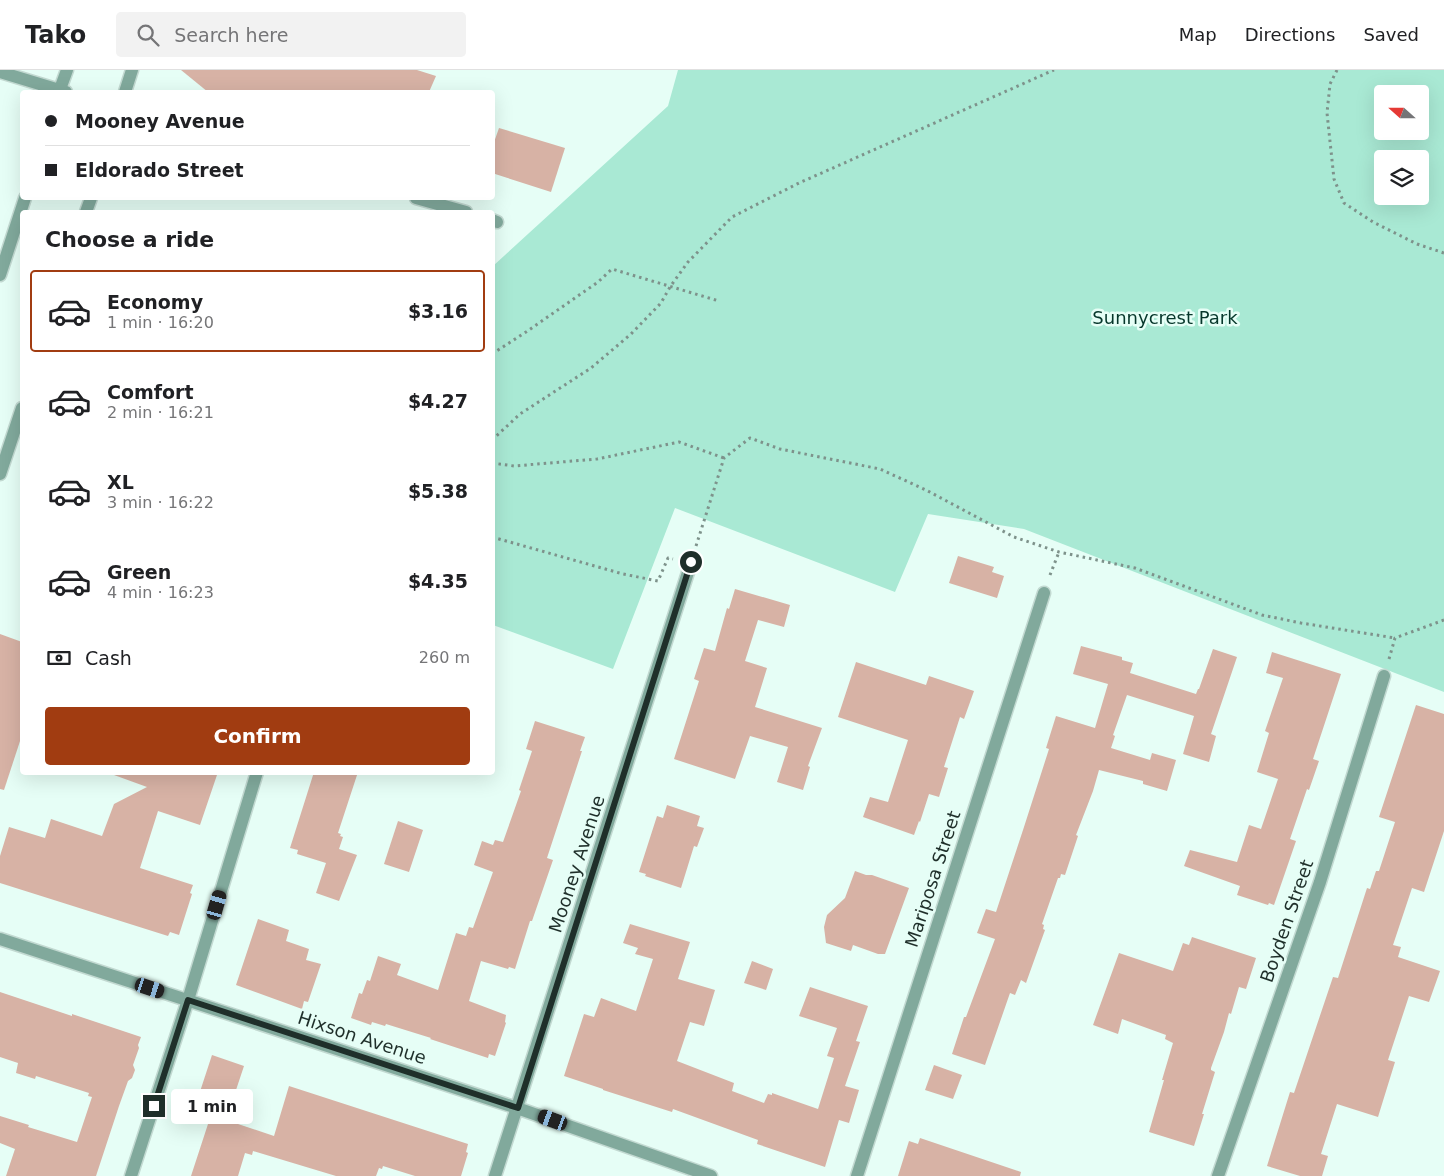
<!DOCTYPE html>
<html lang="en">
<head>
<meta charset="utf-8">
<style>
  :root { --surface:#fff; --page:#f2f2f2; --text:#202124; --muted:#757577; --line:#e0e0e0; --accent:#a13c11 }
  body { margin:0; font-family:"DejaVu Sans",sans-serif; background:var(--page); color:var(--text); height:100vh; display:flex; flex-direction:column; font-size:19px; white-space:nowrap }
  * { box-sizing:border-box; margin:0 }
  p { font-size:16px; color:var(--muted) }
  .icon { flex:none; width:28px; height:28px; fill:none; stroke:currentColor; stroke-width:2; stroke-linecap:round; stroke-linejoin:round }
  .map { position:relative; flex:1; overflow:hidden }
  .drawer { position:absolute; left:20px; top:140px; width:475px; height:565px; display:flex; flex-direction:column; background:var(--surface); border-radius:5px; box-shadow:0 5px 20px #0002 }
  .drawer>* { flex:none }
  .guide { position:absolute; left:20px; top:20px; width:475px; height:110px; border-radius:5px; box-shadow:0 5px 20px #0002; display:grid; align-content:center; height:110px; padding:0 25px; background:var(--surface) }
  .needle { width:32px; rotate:291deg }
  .tools { position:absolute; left:1374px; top:15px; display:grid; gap:10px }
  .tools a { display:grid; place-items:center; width:55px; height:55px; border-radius:5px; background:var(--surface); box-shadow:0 5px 20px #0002; font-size:25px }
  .end { position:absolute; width:22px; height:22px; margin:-11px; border:6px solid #1f2f2a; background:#fff; box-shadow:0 0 0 2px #fff }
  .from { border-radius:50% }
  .bubble { position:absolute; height:35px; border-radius:5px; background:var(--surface); box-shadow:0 5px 20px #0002; font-size:16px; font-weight:800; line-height:35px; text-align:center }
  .car { position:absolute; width:15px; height:30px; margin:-15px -8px; border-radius:6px; box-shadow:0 0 4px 1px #0007; background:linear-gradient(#222 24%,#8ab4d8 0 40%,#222 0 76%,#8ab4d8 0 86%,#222 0) }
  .guide b { display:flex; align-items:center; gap:18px; height:48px; font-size:19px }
  .guide b+b { border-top:1px solid var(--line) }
  .guide i { width:12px; height:12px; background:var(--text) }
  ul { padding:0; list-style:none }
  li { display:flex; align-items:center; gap:15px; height:82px; margin:0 10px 8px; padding:0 15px; border:2px solid transparent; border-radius:5px }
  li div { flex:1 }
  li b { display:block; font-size:19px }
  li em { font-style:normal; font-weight:800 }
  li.current { border-color:var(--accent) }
  li>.icon { width:45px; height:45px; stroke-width:1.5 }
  h2 { padding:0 25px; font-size:22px; line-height:60px }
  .pay { display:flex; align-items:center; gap:12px; height:55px; padding:0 25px; font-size:19px }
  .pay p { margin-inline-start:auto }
  .button { display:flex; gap:10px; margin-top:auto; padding:10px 25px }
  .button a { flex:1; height:58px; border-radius:5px; background:var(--accent); color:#fff; font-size:20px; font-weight:800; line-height:58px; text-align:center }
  header { display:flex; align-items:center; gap:30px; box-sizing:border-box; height:70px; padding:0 25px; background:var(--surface); border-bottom:1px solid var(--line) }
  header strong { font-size:24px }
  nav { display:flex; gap:28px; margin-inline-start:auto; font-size:18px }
  .search { width:350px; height:45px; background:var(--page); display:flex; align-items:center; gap:12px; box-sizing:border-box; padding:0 18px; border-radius:5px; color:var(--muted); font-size:19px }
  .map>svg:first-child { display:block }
</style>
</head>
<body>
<header>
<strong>Tako</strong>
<div class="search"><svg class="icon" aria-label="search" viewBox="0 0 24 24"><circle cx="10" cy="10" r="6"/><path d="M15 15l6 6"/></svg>Search here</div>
<nav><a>Map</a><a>Directions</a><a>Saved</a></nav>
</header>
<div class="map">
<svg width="1444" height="1106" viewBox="0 0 1444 1106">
  <rect width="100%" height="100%" fill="#e6fef6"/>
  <path fill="#a9e9d4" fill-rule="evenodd" d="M678,0H1444V622L1024,459L928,444L895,522L675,438L613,599L493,555V196L668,36ZM1382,24H1420V61H1382ZM1382,89H1420V126H1382Z"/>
  <g fill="#d7b2a5">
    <polygon points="181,0 417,0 436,6 429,22 208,22"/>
    <polygon points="499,58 565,78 551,122 492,103 492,78"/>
    <polygon points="958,486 994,497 992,502 1004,506 997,528 949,513"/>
    <polygon points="735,519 790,535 784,557 758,550 745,591 767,598 755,637 822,658 808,696 810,697 803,720 777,712 788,677 750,666 735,709 674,689 699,611 694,609 704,578 715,581 727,538 729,539"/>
    <polygon points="0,564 22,572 22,665 4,720 0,719"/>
    <polygon points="1081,576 1122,587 1122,590 1133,593 1130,603 1196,624 1198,619 1199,619 1213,579 1237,587 1211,664 1216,666 1209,692 1183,684 1194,646 1127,625 1113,665 1115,666 1111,678 1150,690 1152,683 1176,690 1167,721 1143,714 1143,711 1099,700 1093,721 1076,765 1078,766 1065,805 1061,804 1060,808 1058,808 1042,854 1044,855 1043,859 1045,860 1026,913 1021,910 1015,925 1010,923 985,995 952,984 964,947 966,947 995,869 977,863 986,839 996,842 1024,757 1049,679 1046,678 1056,646 1095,658 1108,614 1073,604"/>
    <polygon points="1272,582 1341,604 1313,689 1319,691 1309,720 1307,719 1290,769 1296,771 1274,835 1269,833 1268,835 1237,825 1240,816 1184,796 1190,780 1237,792 1249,755 1261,759 1278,709 1257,702 1269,663 1265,661 1283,608 1266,603"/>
    <polygon points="856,592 926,615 929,606 974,621 964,649 960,647 944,697 948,698 939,727 929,724 920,752 919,751 914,765 863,747 870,727 888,732 908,670 838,647"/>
    <polygon points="1416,635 1444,644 1444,761 1424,822 1412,818 1393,875 1401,877 1398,887 1440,901 1429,932 1409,926 1388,990 1395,992 1378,1047 1337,1034 1321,1084 1328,1086 1322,1106 1300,1106 1267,1096 1290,1022 1294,1023 1333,907 1338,908 1367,818 1370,819 1376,801 1379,801 1395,752 1379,747"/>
    <polygon points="535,651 585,667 580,681 582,681 547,788 553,790 532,851 530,851 515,899 509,897 508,899 481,891 469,931 506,945 505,952 506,953 495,986 489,984 488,988 430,969 431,968 386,954 385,956 372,952 371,955 351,948 359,923 362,924 367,910 370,911 378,886 401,894 397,905 438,920 456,863 466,866 469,857 473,858 493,802 474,795 482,771 493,775 495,770 503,772 521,721 519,720 532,681 526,679"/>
    <polygon points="114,702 218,702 200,755 158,741 140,798 193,815 190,823 192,824 179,865 170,862 168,866 0,813 0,786 9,757 45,768 51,749 102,766 114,734 147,717 114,705"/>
    <polygon points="314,702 358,702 338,763 341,764 340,766 343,767 339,779 357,785 339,831 316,823 326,793 297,784 298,780 290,778"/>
    <polygon points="667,735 700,746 697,756 704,758 697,777 694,776 681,818 645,806 646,804 639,802 657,746 663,748"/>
    <polygon points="398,751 423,760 409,802 384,794"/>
    <polygon points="855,801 866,805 872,805 909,818 885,884 878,884 853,875 851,881 826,873 824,857 827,845 845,828"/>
    <polygon points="258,849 289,860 286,871 309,879 306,890 321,894 308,932 304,931 302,939 236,915"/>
    <polygon points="630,854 690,872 678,909 715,920 704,956 690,952 677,991 734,1013 732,1021 764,1033 768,1024 772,1025 772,1023 818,1039 834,988 827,986 837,958 799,946 810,917 868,936 856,971 860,972 845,1016 859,1020 849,1053 839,1050 825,1097 757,1074 758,1070 673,1039 672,1042 603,1020 603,1019 564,1006 584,944 594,947 601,928 636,941 653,889 635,884 638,878 623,873"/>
    <polygon points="1192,867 1256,888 1246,919 1239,917 1231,944 1229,943 1224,962 1211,998 1211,1000 1215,1002 1202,1044 1204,1044 1194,1076 1149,1062 1164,1010 1162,1010 1173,973 1165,969 1166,965 1122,949 1118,964 1093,955 1119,883 1173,901 1183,873 1189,875"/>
    <polygon points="752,891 773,899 766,920 744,913"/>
    <polygon points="0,922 72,946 72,944 141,967 138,975 139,978 133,995 135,1000 132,1008 128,1011 119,1036 96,1106 6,1106 15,1079 0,1073 0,1046 29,1055 28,1057 77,1072 92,1027 88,1026 89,1023 36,1006 35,1009 16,1003 18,993 0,987"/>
    <polygon points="212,985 244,996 226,1050 274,1066 289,1016 468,1074 466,1082 468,1083 461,1106 415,1106 383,1096 382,1099 379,1098 376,1106 336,1106 253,1081 252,1085 245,1083 238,1106 191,1106 208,1054 191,1049"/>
    <polygon points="934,995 962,1005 953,1029 925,1020"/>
    <polygon points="920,1068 1021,1102 1020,1106 898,1106 909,1071 918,1074"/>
  </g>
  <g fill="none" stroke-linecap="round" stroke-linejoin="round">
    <defs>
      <g id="minor">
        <polyline points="0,2 66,22"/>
        <polyline points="59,22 67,0"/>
        <polyline points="125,22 132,0"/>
        <polyline points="416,128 466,142"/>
        <polyline points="86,142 91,128"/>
        <polyline points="492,150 497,152"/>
        <polyline points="0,205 25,128"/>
        <polyline points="0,404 22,338"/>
        <polyline points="0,869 517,1038 711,1106"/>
        <polyline points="131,1106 188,930 257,702"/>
        <polyline points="495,1106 691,493"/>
        <polyline points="857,1106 1044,523"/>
        <polyline points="1218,1106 1320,812 1384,606"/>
      </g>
    </defs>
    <use href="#minor" stroke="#c2d9d1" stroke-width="15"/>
    <g stroke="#7e928b" stroke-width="3" stroke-dasharray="2.5 4" stroke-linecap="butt">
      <polyline points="1337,0 1330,14 1327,43 1334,109 1344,133 1373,152 1417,174 1444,183"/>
      <polyline points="492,284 526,262 598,212 612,199 719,231"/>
      <polyline points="492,370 520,344 591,298 631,264 661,233 670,217 688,192 732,147 799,113 1054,0"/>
      <polyline points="492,393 514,396 597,389 679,372 724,388"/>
      <polyline points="492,467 623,504 658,511 668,488 673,489"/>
      <polyline points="696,476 724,388 750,368 780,379 880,399 926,420 1014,467 1059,482 1135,498 1262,545 1301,553 1395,568"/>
      <polyline points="1050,505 1059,482"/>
      <polyline points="1389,589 1395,568 1444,550"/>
    </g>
    <use href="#minor" stroke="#81a99c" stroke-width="12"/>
  </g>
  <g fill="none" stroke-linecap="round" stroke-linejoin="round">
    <polyline stroke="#1f2f2a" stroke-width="6" points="154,1036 188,930 518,1038 691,492"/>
  </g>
  <g text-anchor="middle" stroke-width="5" stroke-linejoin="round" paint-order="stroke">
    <g font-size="18" fill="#06372b" stroke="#e6fef6">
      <text x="1165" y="254">Sunnycrest Park</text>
    </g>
    <g font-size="18" fill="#1f2f2a" stroke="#e6fef6">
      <text transform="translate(577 794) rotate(-72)" y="6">Mooney Avenue</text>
      <text transform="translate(933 809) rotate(-72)" y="6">Mariposa Street</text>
      <text transform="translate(1287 851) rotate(-71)" y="6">Boyden Street</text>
      <text transform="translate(362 968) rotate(18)" y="6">Hixson Avenue</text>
    </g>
  </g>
</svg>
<div class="tools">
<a><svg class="needle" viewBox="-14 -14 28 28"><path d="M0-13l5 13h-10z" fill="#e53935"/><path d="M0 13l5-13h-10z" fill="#757577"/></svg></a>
<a><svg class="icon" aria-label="layers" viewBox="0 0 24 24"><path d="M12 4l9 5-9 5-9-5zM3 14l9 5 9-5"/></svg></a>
</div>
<i class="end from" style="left:691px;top:492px"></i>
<i class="end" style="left:154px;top:1036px"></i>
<div class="bubble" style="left:171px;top:1019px;width:82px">1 min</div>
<i class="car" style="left:217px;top:835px;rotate:16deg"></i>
<i class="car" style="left:150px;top:918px;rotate:108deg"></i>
<i class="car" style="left:553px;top:1050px;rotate:290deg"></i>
<div class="guide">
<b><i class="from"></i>Mooney Avenue</b>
<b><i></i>Eldorado Street</b>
</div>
<section class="drawer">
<h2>Choose a ride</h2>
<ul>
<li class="current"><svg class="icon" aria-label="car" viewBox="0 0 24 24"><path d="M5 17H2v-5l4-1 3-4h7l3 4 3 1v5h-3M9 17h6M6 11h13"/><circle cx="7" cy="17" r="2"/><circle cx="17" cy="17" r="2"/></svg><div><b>Economy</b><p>1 min · 16:20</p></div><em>$3.16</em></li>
<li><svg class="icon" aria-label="car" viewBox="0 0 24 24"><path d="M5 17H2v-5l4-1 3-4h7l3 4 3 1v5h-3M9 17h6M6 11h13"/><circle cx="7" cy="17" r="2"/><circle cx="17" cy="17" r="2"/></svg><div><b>Comfort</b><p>2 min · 16:21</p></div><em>$4.27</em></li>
<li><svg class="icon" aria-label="car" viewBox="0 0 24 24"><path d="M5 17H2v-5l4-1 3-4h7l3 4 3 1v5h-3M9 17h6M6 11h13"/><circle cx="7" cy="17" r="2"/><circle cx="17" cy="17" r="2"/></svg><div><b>XL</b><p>3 min · 16:22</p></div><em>$5.38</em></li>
<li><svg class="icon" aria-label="car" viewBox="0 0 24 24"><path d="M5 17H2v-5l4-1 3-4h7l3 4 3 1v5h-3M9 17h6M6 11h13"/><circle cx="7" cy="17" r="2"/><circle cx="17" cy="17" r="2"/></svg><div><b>Green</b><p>4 min · 16:23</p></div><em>$4.35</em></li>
</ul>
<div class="pay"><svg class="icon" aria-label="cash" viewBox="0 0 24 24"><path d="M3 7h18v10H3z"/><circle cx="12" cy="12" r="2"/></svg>Cash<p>260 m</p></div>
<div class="button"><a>Confirm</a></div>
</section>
</div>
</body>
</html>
